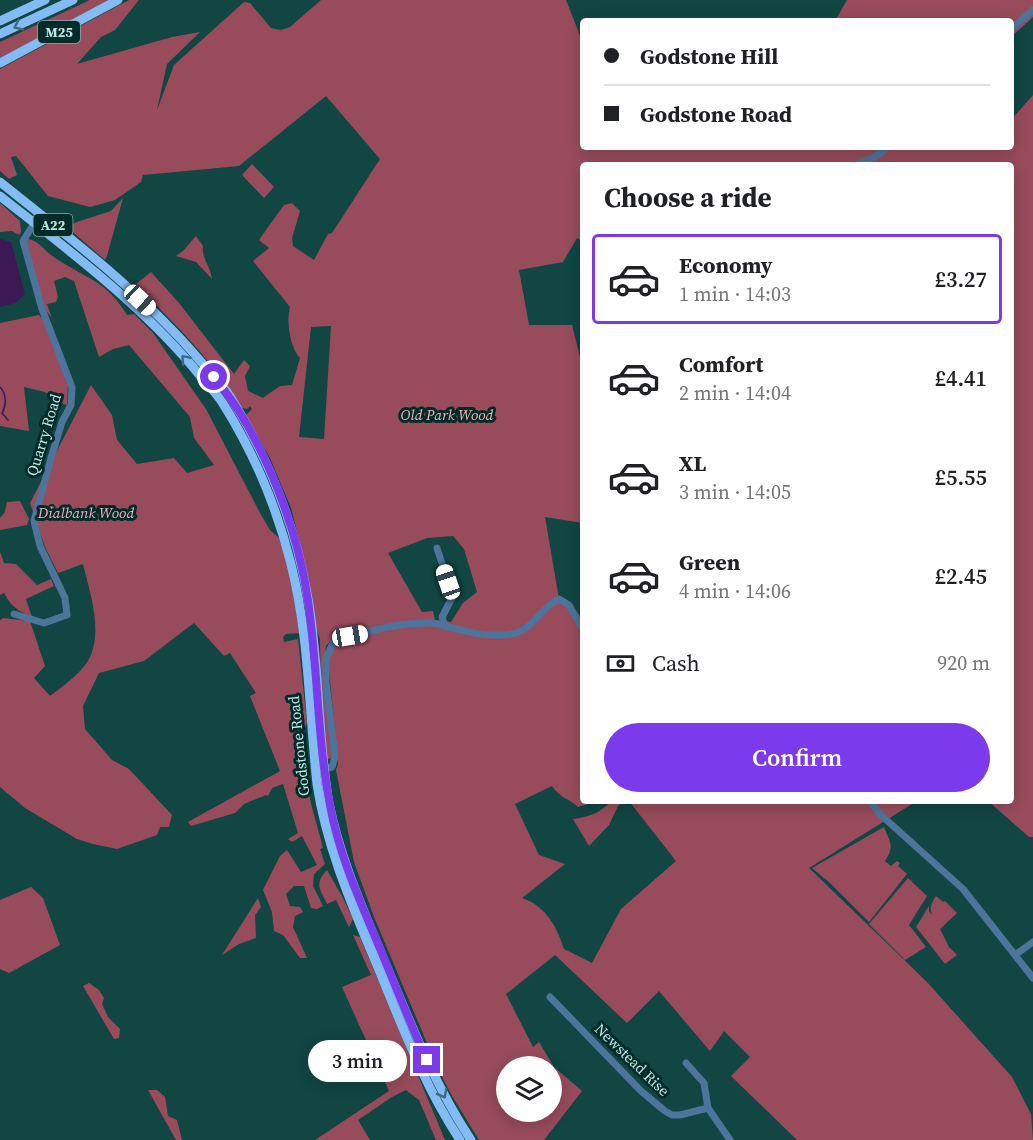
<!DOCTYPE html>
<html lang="en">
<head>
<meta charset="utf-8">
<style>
  :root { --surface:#fff; --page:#f2f2f2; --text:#202124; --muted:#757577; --line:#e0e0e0; --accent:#7c3aed }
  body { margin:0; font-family:"Source Serif 4",serif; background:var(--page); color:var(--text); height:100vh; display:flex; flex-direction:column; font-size:22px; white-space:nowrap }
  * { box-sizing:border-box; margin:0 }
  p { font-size:20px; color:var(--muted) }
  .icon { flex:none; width:33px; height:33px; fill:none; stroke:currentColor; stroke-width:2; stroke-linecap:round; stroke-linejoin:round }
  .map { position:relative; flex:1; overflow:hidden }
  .drawer { position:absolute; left:580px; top:162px; width:434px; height:642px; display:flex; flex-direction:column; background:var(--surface); border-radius:6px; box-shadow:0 3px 15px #0003 }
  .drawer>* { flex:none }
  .banner { position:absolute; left:580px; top:18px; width:434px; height:132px; border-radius:6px; box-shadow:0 3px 15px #0003; display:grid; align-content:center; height:132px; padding:0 24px; background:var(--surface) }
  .controls { position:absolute; left:496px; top:1056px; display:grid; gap:12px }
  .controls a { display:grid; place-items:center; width:66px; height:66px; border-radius:50%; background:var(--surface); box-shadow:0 3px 15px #0003; font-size:30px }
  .end { position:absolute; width:27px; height:27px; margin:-14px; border:8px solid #7c3aed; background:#fff; box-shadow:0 0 0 3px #fff }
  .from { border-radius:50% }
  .bubble { position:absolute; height:42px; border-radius:21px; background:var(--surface); box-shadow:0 3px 15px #0003; font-size:20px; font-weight:600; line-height:42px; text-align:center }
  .car { position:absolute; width:18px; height:36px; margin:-18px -9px; border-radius:8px; box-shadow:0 0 4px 2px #0007; background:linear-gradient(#fff 24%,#345 0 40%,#fff 0 76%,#345 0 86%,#fff 0) }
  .banner b { display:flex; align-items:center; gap:21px; height:57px; font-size:22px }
  .banner b+b { border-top:2px solid var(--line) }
  .banner i { width:15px; height:15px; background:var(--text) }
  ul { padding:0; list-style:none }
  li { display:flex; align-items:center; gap:18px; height:90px; margin:0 12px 9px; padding:0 12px; border:3px solid transparent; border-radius:6px }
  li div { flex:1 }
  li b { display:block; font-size:22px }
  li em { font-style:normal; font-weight:600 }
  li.active { border-color:var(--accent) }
  li>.icon { width:54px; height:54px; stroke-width:1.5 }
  h2 { padding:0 24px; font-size:27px; line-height:72px }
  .pay { display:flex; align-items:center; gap:15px; height:66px; padding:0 24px; font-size:22px }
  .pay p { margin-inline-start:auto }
  .cta { display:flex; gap:12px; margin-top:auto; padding:12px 24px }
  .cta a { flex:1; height:69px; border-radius:36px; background:var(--accent); color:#fff; font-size:24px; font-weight:600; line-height:69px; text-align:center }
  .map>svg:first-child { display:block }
</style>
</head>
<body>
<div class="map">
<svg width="1033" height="1140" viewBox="0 0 1033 1140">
  <rect width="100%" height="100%" fill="#114643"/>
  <g fill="#984c5b" fill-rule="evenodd">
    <polygon points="90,0 111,0 0,58 0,42"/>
    <path d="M129,0H139L115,30L101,37L77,64L172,37L200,32L167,64L157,110L174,65L244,2L250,3L271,28L281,30L290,27L321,0H566L583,43L584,147H1011V120L1033,95V837H1029L988,801H1011V683L1014,669L1011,668V165H584L583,241L577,238L563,262L519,270L529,325H572L583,369V523L545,517L559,599L569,605L583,632L584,801H598L578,807C568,798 560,798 552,786L515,804L539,855L565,864L522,898C546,906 557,927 564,949L592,963L621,909L676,861L629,801H917L809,868L927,982L1012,1077L1031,1114L1033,1140H797L731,1076L750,1057L724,1031L710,1051L659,991L627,1023L555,955L506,994L533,1047L539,1042L554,1067L582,1091L544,1140H479L452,1096L437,1067L374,917L354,862L336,770L338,764L328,659L332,639L326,646L324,661L332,757L329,759L326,758L321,707L320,639L313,618L306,567L291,508L270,458L246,415L252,409L250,406L247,409L239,407C214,360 172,322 136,284L151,272L179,303L234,374L244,360L250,366L245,376L248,391L263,398L280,386L292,385L300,358C290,347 286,322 290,307L253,261L269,248L259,240L284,205L292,203L300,211L292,238L293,246L314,260L328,234L332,233L380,159L326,96L239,166L143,175L141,182L115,200L90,207L48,196L16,156L11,157L17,175L9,179L0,171V69ZM331,326L324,439L299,437L311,327ZM453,536L464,549L477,592L463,603L451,622L435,620L433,611L422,612L388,553L427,538ZM507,1066H552V1112H507Z"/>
    <polygon points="847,0 1033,0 1033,17 1011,37 1011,21 835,21"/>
    <polygon points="252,164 274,187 264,198 242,175"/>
    <polygon points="123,198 107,256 105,260 67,227 77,222 111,211"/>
    <polygon points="0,203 20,221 21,232 19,235 12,231 0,232"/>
    <path d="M196,236L203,246C201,258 211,267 212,279L196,262L176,256L183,251Z"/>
    <path d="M28,239C39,241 43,249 51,255C81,277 106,279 127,315L134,314L153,333L206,409L260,513L270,530L279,538L288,561L301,633L286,634L283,637L284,642L298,639L307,723C292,751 316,818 323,848L320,849L325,864L314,874L313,886L323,906L317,909L311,908L304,886H294L286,894L290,906L300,907L303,912L295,916L293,927L307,958H300L283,935L274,931L272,912L263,890L280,856L287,850L301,872L317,865L302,836L292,842L288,839L298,833L283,784L272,788L268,796L266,795L244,804L235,813L191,826L188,822L280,771L250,696L256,693L230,653L224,656L194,623L144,661L99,673L83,706L85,729L112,760L129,769L172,815L169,827H160L157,835L117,849L93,844L77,839L25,808L0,787V620L3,618L30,621L45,666L34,678L50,696C63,686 79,675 88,661C104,633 90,593 83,564L58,573L45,547L30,503L91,385L112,415L117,440L137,464L174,458L187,473L214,465L194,438L190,417L129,345L113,349L99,357L74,281L65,277L54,281L58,297L56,302L47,304L52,318L44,308L25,241Z"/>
    <polygon points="39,315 45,322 68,385 67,405 61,403 45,392 24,387 29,431 0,426 0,323"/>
    <polygon points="20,501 29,519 27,525 0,530 0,518 5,512 7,502"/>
    <path d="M0,552L4,563L16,564L37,585L51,579L54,586L26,599L32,617C18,611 11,606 4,593L0,595Z"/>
    <path d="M611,801H623L618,806L609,825L589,846L573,819C588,817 601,813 611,801Z"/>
    <path d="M884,827C890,843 895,846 885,861L891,866L897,861L900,863L898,866L907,874L869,922L830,883L812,868Z"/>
    <path d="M327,870L343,898L353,919L349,927L336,900L327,904C320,889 314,884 327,870Z"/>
    <polygon points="908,878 927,896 909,925 926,947 905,960 869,924"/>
    <polygon points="31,887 43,898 60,945 9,973 0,969 0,900"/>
    <path d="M936,896L943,902L945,901L957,913L940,929L949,947L957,955L945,964L916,927L929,906V911L932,915C929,908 932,902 936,896Z"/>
    <polygon points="258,898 261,907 255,915 256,938 239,944 222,955"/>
    <polygon points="353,935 360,937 445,1140 436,1140 419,1100 406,1090 392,1097 358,1120 370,1140 315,1140 389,1091 342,987 371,975"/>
    <polygon points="89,983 99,990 104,998 102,1004 108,1017 120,1029 119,1038 114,1039 83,986"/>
    <polygon points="148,1090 157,1090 165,1097 168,1116 177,1120 182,1140 176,1140"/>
  </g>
  <polygon fill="#3c1854" points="0,239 11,242 25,294 16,303 0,307"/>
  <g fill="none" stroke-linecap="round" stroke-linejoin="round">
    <path stroke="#3c1854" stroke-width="1.5" d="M0,387C6,393 7,405 2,413L8,420"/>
    <g stroke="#4d749b" stroke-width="7">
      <polyline points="1011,29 1033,10"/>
      <polyline points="856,165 875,157 888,147"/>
      <polyline points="437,548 451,591 452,598 442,617 445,626"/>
      <polyline points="14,614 44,623 67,615 65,598 40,546 34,521 51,458 62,422 71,405 72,387 42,309 23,241 40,214"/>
      <path d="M324,769L332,767L335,757L326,682V658L333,643L339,638C369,632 399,622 430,623C439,623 448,627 457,629C475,634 498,638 516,633C535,627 542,606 559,599L569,605L584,631"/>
      <polyline points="870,801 881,815 963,889 1033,978"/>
      <polyline points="1015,955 1033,942"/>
      <polyline points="550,997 641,1091 665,1111 672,1115 680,1115 708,1108"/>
      <polyline points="686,1063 704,1083 708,1108 730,1140"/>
    </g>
    <g stroke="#83bcf4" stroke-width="9">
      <polyline points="0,21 45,0"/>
      <polyline points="0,34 73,0"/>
      <polyline points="0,63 118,0"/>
      <path d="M0,182C69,237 146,296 202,363C212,374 223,385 231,398C269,459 296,528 308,599C320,666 317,736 329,803C340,858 363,909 384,960C410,1022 434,1084 471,1140"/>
      <path d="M0,196C67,249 137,301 193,367C202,379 214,390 222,402C253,451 277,508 291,564C309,635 309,711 317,784C327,851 355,912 381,975C404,1031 426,1089 460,1140"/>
    </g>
  </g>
  <defs><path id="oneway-chevron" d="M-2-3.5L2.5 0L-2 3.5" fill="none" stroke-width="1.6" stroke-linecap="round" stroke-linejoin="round" transform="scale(1.5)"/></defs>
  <g stroke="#3b6c84">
    <use href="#oneway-chevron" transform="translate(18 26) rotate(155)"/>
    <use href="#oneway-chevron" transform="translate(185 359) rotate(-131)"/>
    <use href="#oneway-chevron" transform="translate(443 1094) rotate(62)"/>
  </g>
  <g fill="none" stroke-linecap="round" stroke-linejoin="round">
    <path stroke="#7c3aed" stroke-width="8" d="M214,377C262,434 298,528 308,601C318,669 317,738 330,805C339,856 361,903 381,951C396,987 410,1024 427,1060"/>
  </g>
  <g text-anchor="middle" stroke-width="6" stroke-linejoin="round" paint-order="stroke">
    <g fill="#002b28" stroke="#84afab" stroke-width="1.5">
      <rect x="38" y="21" width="42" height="22" rx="4.5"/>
      <rect x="33.5" y="214" width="39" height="22" rx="4.5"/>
    </g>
    <g font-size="14" font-weight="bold" fill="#bce7e3">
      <text x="59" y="37">M25</text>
      <text x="53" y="230">A22</text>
    </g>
    <g font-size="15" font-style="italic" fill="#f3aeb8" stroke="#002b28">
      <text x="447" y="420">Old Park Wood</text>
      <text x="86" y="518">Dialbank Wood</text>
    </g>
    <g font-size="15" fill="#bce7e3" stroke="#002b28">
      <text transform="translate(44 435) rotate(-73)" y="5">Quarry Road</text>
      <text transform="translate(299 746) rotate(-96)" y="5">Godstone Road</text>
      <text transform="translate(632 1060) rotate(44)" y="5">Newstead Rise</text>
    </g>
  </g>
</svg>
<div class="controls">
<a><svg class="icon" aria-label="layers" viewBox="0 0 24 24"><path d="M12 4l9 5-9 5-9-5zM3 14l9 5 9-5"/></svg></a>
</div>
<i class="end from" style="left:214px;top:377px"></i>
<i class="end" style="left:427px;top:1060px"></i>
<div class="bubble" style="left:308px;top:1040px;width:99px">3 min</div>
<i class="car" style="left:140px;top:300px;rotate:133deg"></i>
<i class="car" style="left:448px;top:582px;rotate:341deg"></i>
<i class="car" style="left:350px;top:636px;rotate:80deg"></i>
<div class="banner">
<b><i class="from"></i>Godstone Hill</b>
<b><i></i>Godstone Road</b>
</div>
<section class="drawer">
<h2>Choose a ride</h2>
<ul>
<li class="active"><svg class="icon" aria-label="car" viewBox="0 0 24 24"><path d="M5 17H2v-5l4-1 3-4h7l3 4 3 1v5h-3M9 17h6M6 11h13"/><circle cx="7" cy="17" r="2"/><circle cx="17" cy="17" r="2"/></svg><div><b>Economy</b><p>1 min · 14:03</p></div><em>£3.27</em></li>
<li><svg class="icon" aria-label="car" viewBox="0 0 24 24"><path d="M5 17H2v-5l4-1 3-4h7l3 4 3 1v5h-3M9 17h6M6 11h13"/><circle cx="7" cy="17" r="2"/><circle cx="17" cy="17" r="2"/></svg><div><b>Comfort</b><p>2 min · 14:04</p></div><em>£4.41</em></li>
<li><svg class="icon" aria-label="car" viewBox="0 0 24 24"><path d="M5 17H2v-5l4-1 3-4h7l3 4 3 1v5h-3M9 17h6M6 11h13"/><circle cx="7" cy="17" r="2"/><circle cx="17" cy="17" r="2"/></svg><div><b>XL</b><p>3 min · 14:05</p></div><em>£5.55</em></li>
<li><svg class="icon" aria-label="car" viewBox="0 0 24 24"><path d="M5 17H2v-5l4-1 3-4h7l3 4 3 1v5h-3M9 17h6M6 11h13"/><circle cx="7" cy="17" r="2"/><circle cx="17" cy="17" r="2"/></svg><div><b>Green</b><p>4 min · 14:06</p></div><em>£2.45</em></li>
</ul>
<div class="pay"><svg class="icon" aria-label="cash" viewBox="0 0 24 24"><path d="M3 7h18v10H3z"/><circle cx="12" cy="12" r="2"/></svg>Cash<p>920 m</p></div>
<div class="cta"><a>Confirm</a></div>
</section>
</div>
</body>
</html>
